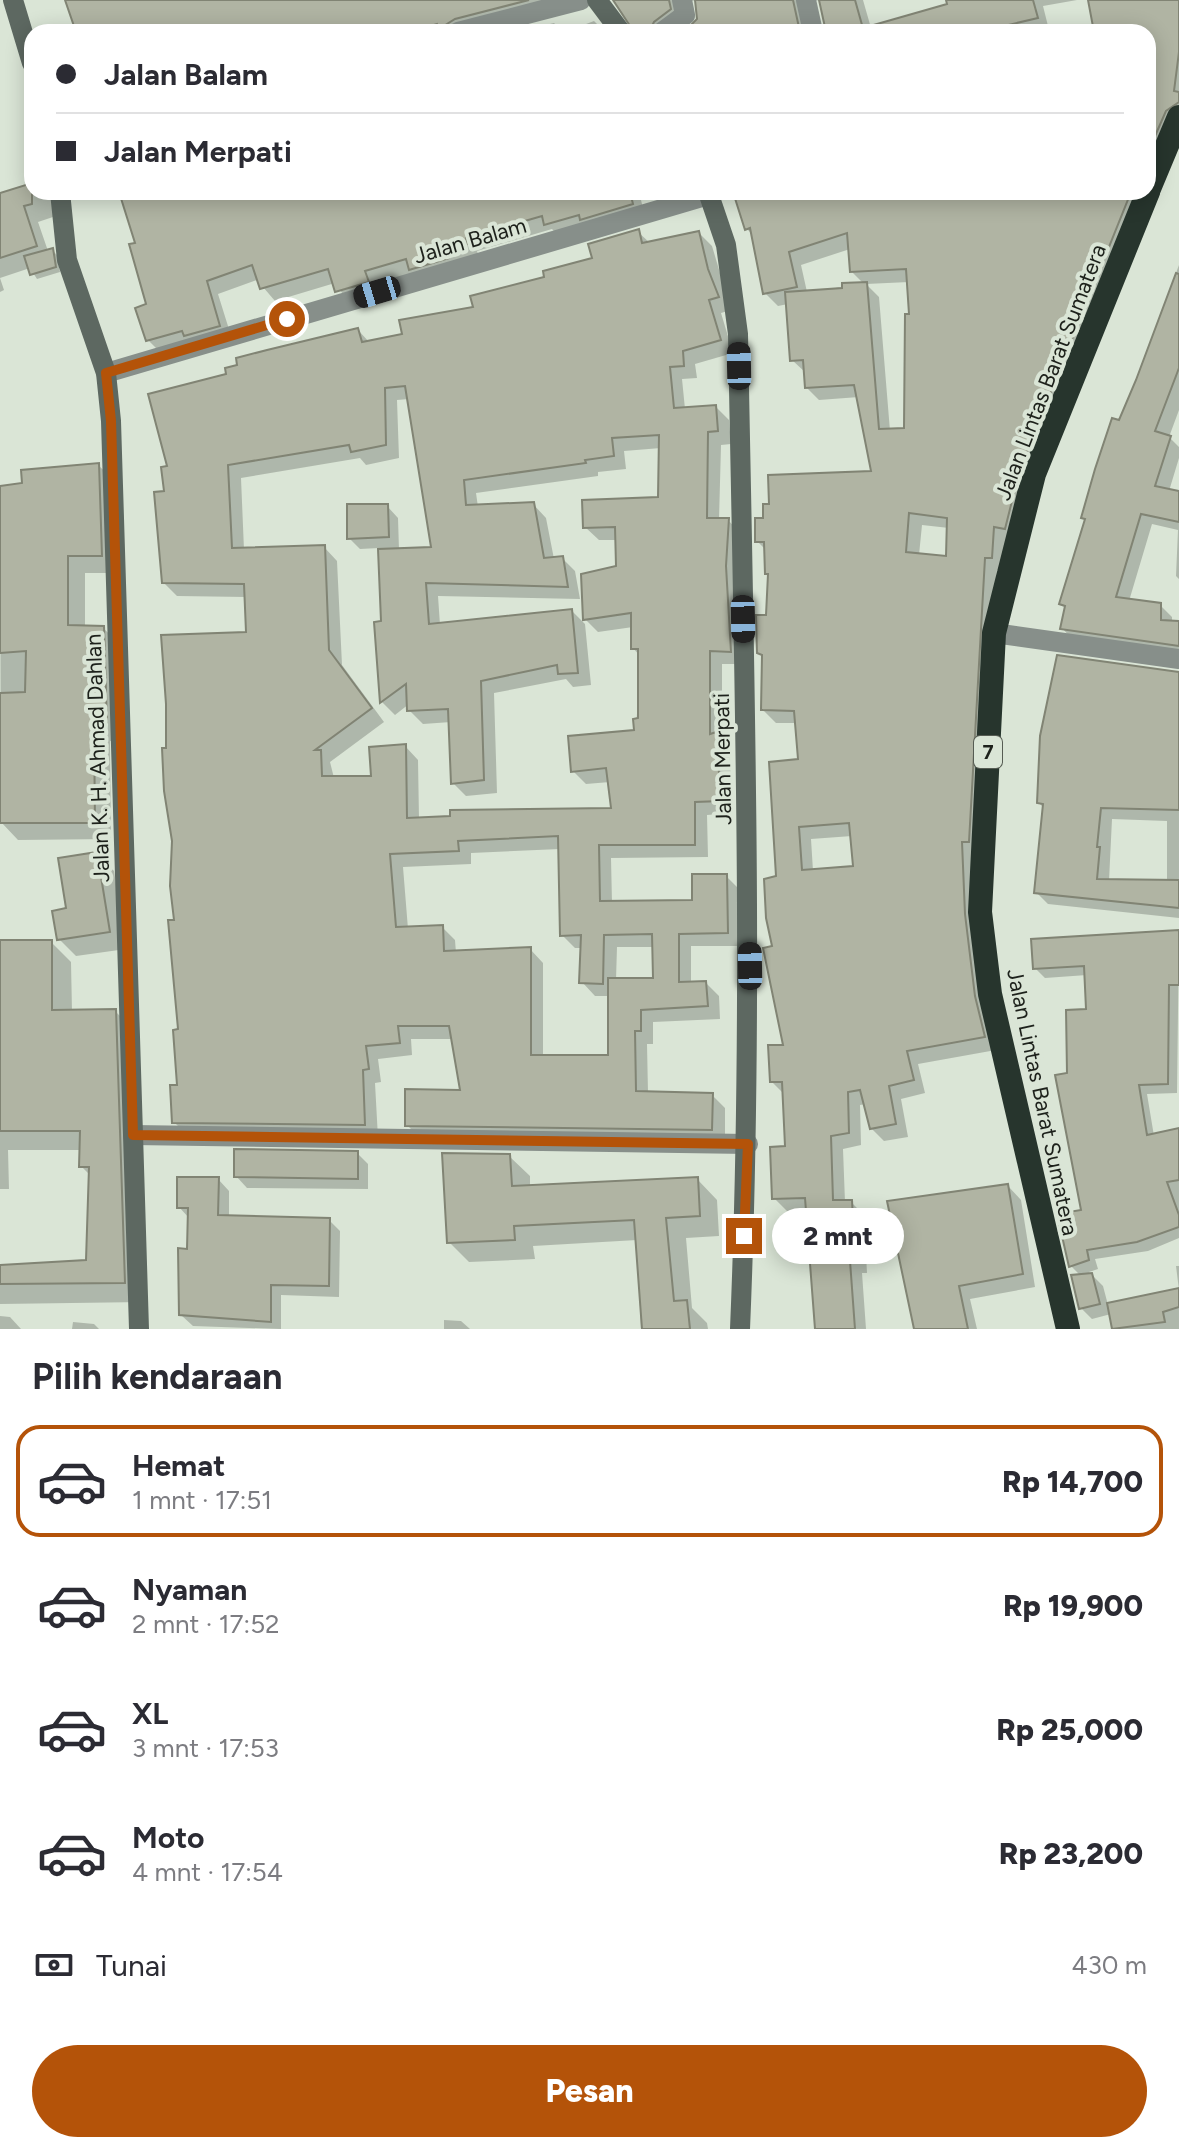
<!DOCTYPE html>
<html lang="id">
<head>
<meta charset="utf-8">
<style>
  :root { --surface:#fff; --page:#f2f2f3; --text:#2b2b33; --muted:#7c7c81; --line:#e1e1e2; --accent:#b45309 }
  body { margin:0; font-family:Figtree,sans-serif; background:var(--page); color:var(--text); height:100vh; display:flex; flex-direction:column; font-size:30px; white-space:nowrap }
  * { box-sizing:border-box; margin:0 }
  p { font-size:26px; color:var(--muted) }
  .icon { flex:none; width:44px; height:44px; fill:none; stroke:currentColor; stroke-width:2; stroke-linecap:round; stroke-linejoin:round }
  .map { position:relative; height:1329px; overflow:hidden }
  .side { display:flex; flex-direction:column; background:var(--surface); flex:1 }
  .side>* { flex:none }
  .hud { position:absolute; left:24px; top:24px; width:1132px; height:176px; border-radius:24px; box-shadow:0 4px 20px #0003; display:grid; align-content:center; height:176px; padding:0 32px; background:var(--surface) }
  .end { position:absolute; width:36px; height:36px; margin:-18px; border:10px solid #b45309; background:#fff; box-shadow:0 0 0 4px #fff }
  .from { border-radius:50% }
  .bubble { position:absolute; height:56px; border-radius:28px; background:var(--surface); box-shadow:0 4px 20px #0003; font-size:26px; font-weight:800; line-height:56px; text-align:center }
  .car { position:absolute; width:24px; height:48px; margin:-24px -12px; border-radius:10px; box-shadow:0 0 6px 2px #0007; background:linear-gradient(#222 24%,#8ab4d8 0 40%,#222 0 76%,#8ab4d8 0 86%,#222 0) }
  .hud b { display:flex; align-items:center; gap:28px; height:76px; font-size:30px }
  .hud b+b { border-top:2px solid var(--line) }
  .hud i { width:20px; height:20px; background:var(--text) }
  ul { padding:0; list-style:none }
  li { display:flex; align-items:center; gap:24px; height:112px; margin:0 16px 12px; padding:0 16px; border:4px solid transparent; border-radius:24px }
  li div { flex:1 }
  li b { display:block; font-size:30px }
  li em { font-style:normal; font-weight:800 }
  li.current { border-color:var(--accent) }
  li>.icon { width:72px; height:72px; stroke-width:1.5 }
  h2 { padding:0 32px; font-size:36px; line-height:96px }
  .pay { display:flex; align-items:center; gap:20px; height:88px; padding:0 32px; font-size:30px }
  .pay p { margin-inline-start:auto }
  .cta { display:flex; gap:16px; margin-top:auto; padding:16px 32px }
  .cta a { flex:1; height:92px; border-radius:48px; background:var(--accent); color:#fff; font-size:32px; font-weight:800; line-height:92px; text-align:center }
  .map>svg:first-child { display:block }
</style>
</head>
<body>
<div class="map">
<svg width="1179" height="1329" viewBox="0 0 1179 1329">
  <rect width="100%" height="100%" fill="#dae5d6"/>
  <g fill="#0003" fill-rule="evenodd">
    <polygon points="66,0 556,0 472,32 78,32"/>
    <polygon points="619,0 863,0 871,28 950,6 948,0 1077,0 1043,6 1049,30 1043,32 826,32 820,0 810,2 809,32 687,32 695,26 700,13 697,0 687,2 654,32"/>
    <polygon points="1090,0 1179,0 1179,123 1148,191 1148,32 1096,32"/>
    <polygon points="594,21 605,32 565,32"/>
    <polygon points="554,23 563,32 518,32"/>
    <polygon points="32,185 32,192 54,192 62,214 38,222 48,251 52,250 57,255 60,272 37,279 30,268 0,278 4,290 0,292 0,195"/>
    <polygon points="121,192 678,192 641,200 645,217 559,237 552,229 477,251 479,257 350,304 335,283 275,301 257,280 218,294 232,339 161,353 148,340 148,306 137,244"/>
    <path d="M733,192H1148L1004,570H997L981,854L996,1050L918,1064L925,1093L901,1099L908,1137L884,1141L871,1128L866,1104L860,1105L861,1145L843,1149L845,1202H851L864,1215L867,1273H862L866,1329H816L808,1211H787L774,1198L787,1148L784,1094L771,1081L786,1046L775,948L779,878L800,761L797,723H776L763,710L764,657L759,652L768,617L770,576L766,550L757,541L765,520L873,473L859,397L819,400L806,387V373L792,360L788,304L778,306L765,293L753,235L747,229ZM850,249L852,272L864,284L807,292L801,265ZM909,282L911,316L906,430L890,431L879,297L866,284ZM922,525L949,528L947,558L919,555ZM852,836L855,868L813,871L811,839Z"/>
    <path d="M638,232L650,243L699,233L712,246L731,310L721,313L733,353L695,364L697,378L682,379L685,409L716,407L729,420L731,444L721,445L719,520H728L741,534L743,664H722V741L729,747L733,813L707,815L708,857L611,858L612,903L694,902L726,876L739,889L741,946H691V984L706,983L719,996L720,1019L653,1022V1044H647L648,1093L712,1095L725,1108V1142L420,1138L407,1125L462,1092L454,1039H411L412,1055L378,1059L381,1082L375,1083L378,1138L187,1135L174,1122L180,1031L168,750L248,634L246,597L177,596L163,582L169,468L229,376L358,330L370,343L405,336L594,260ZM409,399L433,549L399,550L398,518L387,506L349,538L360,549L379,548L383,623L376,624L382,702L395,715L409,704V710L423,724L451,722L453,783L466,796L497,793L494,693L566,679L573,687L591,685L585,624L572,611L440,625L438,596L580,599L575,571L562,558L554,559L546,518L533,504L478,507L476,493L598,476V472L626,469L624,451L661,448L660,499L585,527L599,540H617L618,567L585,619L598,632L633,627V648L640,656L636,732L573,771L586,784L610,782L613,810L419,819L418,760L405,746L373,778H334L330,762L384,722L342,665L337,561L324,547L244,550L241,478L360,458L366,465L399,458L397,400ZM560,849L562,935L575,948H583L582,982L595,996H610V1057H543V963L530,949L456,953L455,940L442,927L408,929L403,867L471,864V853ZM617,947H654L655,980H616Z"/>
    <polygon points="1179,265 1179,410 1169,437 1179,447 1179,458 1169,491 1179,493 1179,579 1176,576 1178,530 1152,524 1129,601 1160,605 1172,617 1172,623 1179,623 1179,655 1073,640 1062,628 1067,609 1062,604 1120,422"/>
    <polygon points="98,465 116,482 119,573 85,573 85,627 103,628 121,645 124,742 110,741 111,839 18,840 1,822 0,488 24,485"/>
    <path d="M1179,674V918L1048,904L1036,892L1045,809L1039,803ZM1112,819L1167,821V882L1109,881Z"/>
    <polygon points="97,854 114,871 126,949 76,956 59,939 68,910"/>
    <polygon points="1179,932 1177,1093 1147,1094 1154,1136 1179,1131 1179,1238 1148,1251 1095,1259 1098,1269 1089,1272 1103,1286 1108,1305 1179,1290 1176,1266 1179,1266 1179,1329 1114,1329 1111,1314 1092,1319 1081,1308 1081,1276 1071,1266 1083,1212 1069,1075 1088,1011 1087,975 1045,978 1035,968"/>
    <polygon points="0,942 51,942 71,962 72,1012 115,1011 136,1032 144,1302 0,1304 0,1266 88,1261 91,1176 81,1166 81,1150 8,1150 9,1189 0,1189"/>
    <polygon points="357,1153 368,1164 368,1189 247,1188 236,1176"/>
    <polygon points="509,1156 530,1176 530,1188 697,1179 717,1200 719,1236 686,1238 692,1308 707,1323 708,1329 641,1329 637,1240 533,1246 535,1259 469,1262 449,1242"/>
    <polygon points="218,1179 229,1191 229,1218 329,1220 340,1231 339,1297 281,1295 281,1329 193,1326 181,1315 189,1218 179,1207"/>
    <polygon points="1008,1186 1021,1200 1035,1287 970,1299 977,1329 916,1329"/>
    <polygon points="0,1316 10,1317 21,1329 0,1329"/>
    <polygon points="444,1320 461,1321 470,1329 444,1329"/>
    <polygon points="73,1322 94,1324 99,1329 72,1329"/>
  </g>
  <g fill="#b0b4a3" stroke="#818474" stroke-width="2" fill-rule="evenodd">
    <polygon points="65,0 529,0 455,19 439,29 437,24 412,32 76,32"/>
    <polygon points="613,0 669,0 671,9 654,22 649,32 634,32"/>
    <polygon points="695,0 793,0 800,32 684,32 697,19"/>
    <polygon points="819,0 855,0 864,32 826,32"/>
    <polygon points="946,0 1033,0 1038,18 978,32 871,32 870,26 947,4"/>
    <polygon points="1088,0 1179,0 1179,52 1174,91 1179,92 1179,102 1166,111 1148,152 1148,32 1094,32"/>
    <polygon points="32,183 32,204 24,206 37,246 0,258 0,193"/>
    <polygon points="119,192 630,192 633,204 580,220 579,215 544,225 542,216 466,238 467,244 447,250 449,258 409,270 406,259 365,271 369,282 335,292 328,269 260,289 252,265 207,281 220,326 184,336 182,331 146,341 135,308 146,304 129,244 135,243"/>
    <path d="M733,192H1131L1020,469L1005,529L994,527L992,558H985L969,842H962L965,914L975,996L985,1037L907,1051L914,1080L889,1086L896,1124L870,1129L860,1090L848,1092L849,1133L831,1136L833,1200H852L855,1261H850L855,1329H815L805,1198L772,1199L770,1147L785,1146L782,1082H770L768,1045H783L763,948L772,946L766,918L764,879L776,876L769,762L798,759L794,711L761,710L762,655L757,653L756,615H766L768,574H765L764,542H755V518H763V504H769L768,475L871,471L854,385L805,388L803,360L790,361L785,292L842,288V283L867,282L879,429L904,428L905,314H909L906,269L850,272L847,233L789,252L797,287L763,294L750,228L745,230ZM909,513L947,518L946,556L906,552ZM849,823L853,866L802,870L799,827Z"/>
    <path d="M639,229L642,243L699,231L708,269L719,297L709,300L721,340L683,351L684,366L670,367L674,408L716,405L718,431L708,432L707,518H729L726,566L731,652L710,651V734L716,732L721,801L695,802V845H599L600,901L692,900V874H727L728,933L679,934V982L706,981L708,1006L641,1010V1031H635L636,1091L713,1093L712,1130L405,1126V1089L460,1090L449,1026H398L400,1043L366,1046L369,1069L363,1070L365,1125L172,1123L170,1085H177L173,1030L178,1029L168,920H174L170,886L172,841L164,791L162,748H166V704L161,635L246,632L244,584L162,583L154,492L164,491L161,467L167,466L148,394L226,374L225,368L237,365L236,358L267,350L358,328L362,342L402,334L399,320L473,307L470,296L544,277L543,271L592,258L588,244ZM405,386L431,547L378,549L381,621L374,622L380,703L406,684L407,711L448,709L451,784L484,780L481,681L557,665L558,674L578,673L572,609L429,624L426,583L568,587L563,556L544,558L534,502L466,505L464,480L586,463L585,460L614,456L612,438L659,435L658,497L582,500L583,528L615,527L616,566L581,574L583,620L631,613V649H638V718L633,719L634,730L568,736L571,772L606,768L611,808L450,810V816L407,818L406,744L369,747L371,776H322L321,750H315L372,708L329,650L325,545L232,548L228,465L349,445L351,452L386,445L385,388ZM558,836L560,936L581,935L579,983L603,984L604,935L652,934L653,978H608V1055H531V947L444,951L443,925L396,927L390,854L459,851L458,841Z"/>
    <polygon points="53,248 56,267 30,275 24,256"/>
    <polygon points="1176,273 1179,274 1179,368 1155,431 1171,436 1155,486 1179,491 1179,522 1141,514 1116,597 1161,603 1161,620 1179,621 1179,646 1060,629 1065,606 1059,604 1085,519 1081,518 1095,469 1112,418 1119,420 1136,380"/>
    <polygon points="99,463 102,556 68,556 68,625 104,626 107,725 94,725 95,823 0,823 0,693 25,692 26,651 0,653 0,486 22,483 21,470"/>
    <polygon points="347,504 388,504 389,537 347,539"/>
    <polygon points="1057,655 1179,672 1179,810 1101,808 1097,847 1100,847 1097,879 1179,880 1179,908 1034,893 1043,804 1037,803 1040,736"/>
    <polygon points="97,852 110,932 57,940 52,911 66,908 58,858"/>
    <polygon points="1179,930 1179,985 1169,985 1168,1084 1139,1085 1147,1135 1179,1128 1179,1180 1167,1182 1179,1215 1179,1227 1137,1242 1087,1250 1089,1260 1069,1267 1057,1214 1081,1210 1055,1075 1067,1073 1066,1010 1086,1009 1084,966 1033,969 1031,939"/>
    <polygon points="0,940 52,940 52,1010 116,1009 125,1283 0,1284 0,1265 86,1260 89,1167 79,1167 80,1131 0,1131"/>
    <polygon points="234,1149 358,1151 358,1179 234,1177"/>
    <polygon points="442,1153 510,1154 512,1186 698,1177 700,1216 666,1218 674,1301 687,1300 690,1329 642,1329 634,1220 514,1226 515,1240 447,1243"/>
    <polygon points="177,1177 219,1177 218,1215 330,1218 329,1286 271,1285 271,1322 179,1315 178,1248 187,1249 188,1208 177,1208"/>
    <polygon points="1008,1184 1023,1274 959,1286 968,1329 914,1329 887,1201"/>
    <polygon points="1092,1273 1100,1304 1079,1309 1071,1275"/>
    <polygon points="1179,1288 1179,1307 1163,1312 1165,1322 1112,1329 1107,1303"/>
  </g>
  <g fill="none" stroke-linecap="round" stroke-linejoin="round">
    <g stroke="#878f8a" stroke-width="20">
      <polyline points="806,0 813,32"/>
      <polyline points="458,32 581,0"/>
      <polyline points="662,32 685,15 682,0"/>
      <polyline points="106,373 709,195"/>
      <polyline points="994,633 1179,659"/>
      <polyline points="133,1135 748,1144"/>
    </g>
    <g stroke="#5d6861" stroke-width="20">
      <polyline points="13,0 32,63"/>
      <polyline points="597,0 621,32"/>
      <polyline points="60,192 67,260 106,373 111,421 139,1329"/>
      <path d="M708,192L726,245L738,334C744,666 754,997 740,1329"/>
    </g>
    <g stroke="#27352d" stroke-width="24">
      <polyline points="1148,191 1179,117"/>
      <polyline points="1068,1329 990,994 980,912 994,633 1034,474 1148,192"/>
    </g>
  </g>
  <g fill="none" stroke-linecap="round" stroke-linejoin="round">
    <polyline stroke="#b45309" stroke-width="10" points="287,319 106,373 111,421 133,1135 748,1144 744,1236"/>
  </g>
  <g text-anchor="middle" stroke-width="8" stroke-linejoin="round" paint-order="stroke">
    <rect fill="#dae5d6" stroke="#565c53" stroke-width="2" x="974" y="736" width="28" height="32" rx="6"/>
    <g font-size="20" font-weight="bold" fill="#1d211b">
      <text x="988" y="759">7</text>
    </g>
    <g font-size="22" fill="#1d211b" stroke="#dae5d6">
      <text transform="translate(470 240) rotate(-16)" y="8">Jalan Balam</text>
      <text transform="translate(1050 372) rotate(-69)" y="8">Jalan Lintas Barat Sumatera</text>
      <text transform="translate(97 758) rotate(-92)" y="8">Jalan K. H. Ahmad Dahlan</text>
      <text transform="translate(722 759) rotate(-91)" y="8">Jalan Merpati</text>
      <text transform="translate(1043 1102) rotate(78)" y="8">Jalan Lintas Barat Sumatera</text>
    </g>
  </g>
</svg>
<i class="end from" style="left:287px;top:319px"></i>
<i class="end" style="left:744px;top:1236px"></i>
<div class="bubble" style="left:772px;top:1208px;width:132px">2 mnt</div>
<i class="car" style="left:377px;top:292px;rotate:253deg"></i>
<i class="car" style="left:739px;top:366px;rotate:359deg"></i>
<i class="car" style="left:743px;top:619px;rotate:179deg"></i>
<i class="car" style="left:750px;top:966px;rotate:359deg"></i>
<div class="hud">
<b><i class="from"></i>Jalan Balam</b>
<b><i></i>Jalan Merpati</b>
</div>
</div>
<section class="side">
<h2>Pilih kendaraan</h2>
<ul>
<li class="current"><svg class="icon" aria-label="car" viewBox="0 0 24 24"><path d="M5 17H2v-5l4-1 3-4h7l3 4 3 1v5h-3M9 17h6M6 11h13"/><circle cx="7" cy="17" r="2"/><circle cx="17" cy="17" r="2"/></svg><div><b>Hemat</b><p>1 mnt · 17:51</p></div><em>Rp 14,700</em></li>
<li><svg class="icon" aria-label="car" viewBox="0 0 24 24"><path d="M5 17H2v-5l4-1 3-4h7l3 4 3 1v5h-3M9 17h6M6 11h13"/><circle cx="7" cy="17" r="2"/><circle cx="17" cy="17" r="2"/></svg><div><b>Nyaman</b><p>2 mnt · 17:52</p></div><em>Rp 19,900</em></li>
<li><svg class="icon" aria-label="car" viewBox="0 0 24 24"><path d="M5 17H2v-5l4-1 3-4h7l3 4 3 1v5h-3M9 17h6M6 11h13"/><circle cx="7" cy="17" r="2"/><circle cx="17" cy="17" r="2"/></svg><div><b>XL</b><p>3 mnt · 17:53</p></div><em>Rp 25,000</em></li>
<li><svg class="icon" aria-label="car" viewBox="0 0 24 24"><path d="M5 17H2v-5l4-1 3-4h7l3 4 3 1v5h-3M9 17h6M6 11h13"/><circle cx="7" cy="17" r="2"/><circle cx="17" cy="17" r="2"/></svg><div><b>Moto</b><p>4 mnt · 17:54</p></div><em>Rp 23,200</em></li>
</ul>
<div class="pay"><svg class="icon" aria-label="cash" viewBox="0 0 24 24"><path d="M3 7h18v10H3z"/><circle cx="12" cy="12" r="2"/></svg>Tunai<p>430 m</p></div>
<div class="cta"><a>Pesan</a></div>
</section>
</body>
</html>
